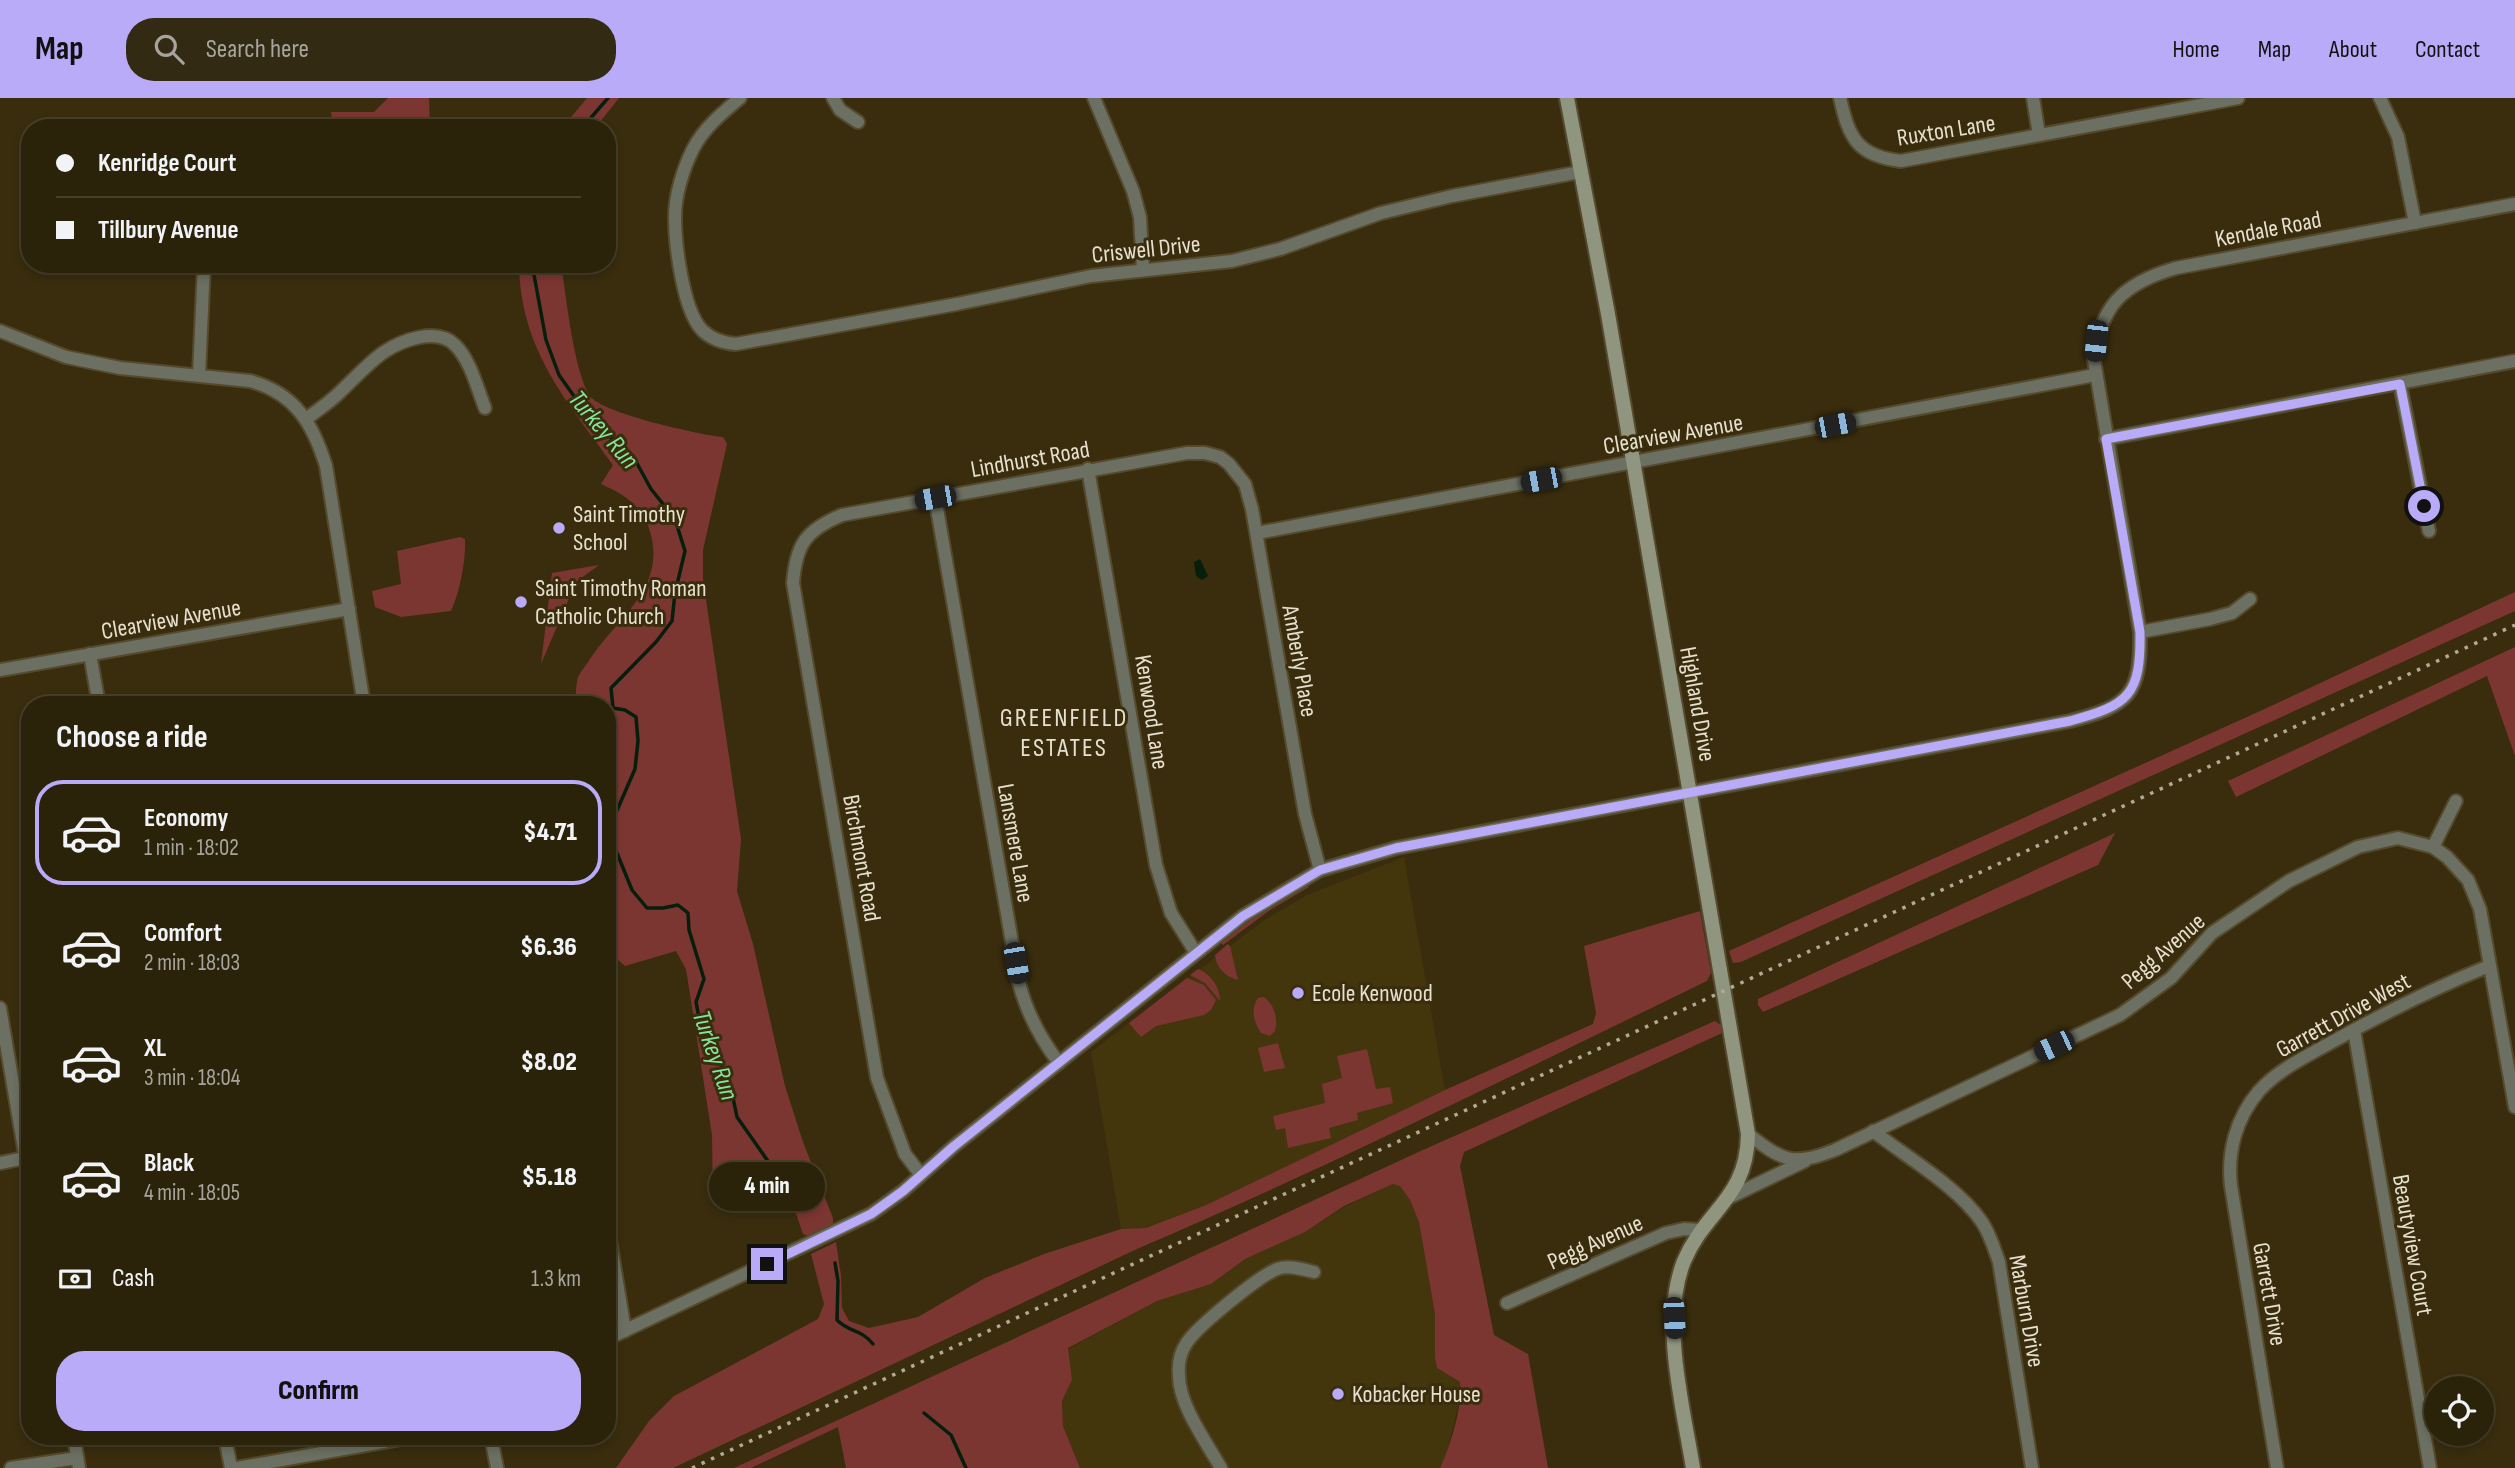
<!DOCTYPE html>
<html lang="en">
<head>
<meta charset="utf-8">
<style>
  :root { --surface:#2b220a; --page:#332a13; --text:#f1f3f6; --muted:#a6a49c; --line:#473f2b; --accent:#b9abf7 }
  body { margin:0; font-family:"Sofia Sans Condensed",sans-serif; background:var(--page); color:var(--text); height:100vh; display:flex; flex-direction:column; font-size:26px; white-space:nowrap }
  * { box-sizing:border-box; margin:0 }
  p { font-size:23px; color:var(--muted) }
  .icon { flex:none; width:38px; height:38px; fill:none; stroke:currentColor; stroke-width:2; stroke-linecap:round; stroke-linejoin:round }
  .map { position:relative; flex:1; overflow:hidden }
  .side { position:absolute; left:21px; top:598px; width:595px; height:749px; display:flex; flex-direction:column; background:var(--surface); border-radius:28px; box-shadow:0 4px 10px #0003,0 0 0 2px var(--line) }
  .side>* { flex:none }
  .hud { position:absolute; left:21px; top:21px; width:595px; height:154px; border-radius:28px; box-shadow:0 4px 10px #0003,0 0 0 2px var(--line); display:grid; align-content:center; height:154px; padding:0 35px; background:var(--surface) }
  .controls { position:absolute; left:2424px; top:1278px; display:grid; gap:14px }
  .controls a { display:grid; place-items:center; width:70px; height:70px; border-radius:50%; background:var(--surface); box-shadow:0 4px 10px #0003,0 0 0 2px var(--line); font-size:35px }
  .end { position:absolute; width:32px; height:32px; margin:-16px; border:9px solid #b9abf7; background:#111; box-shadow:0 0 0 4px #111 }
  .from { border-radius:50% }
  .bubble { position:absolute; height:49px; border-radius:24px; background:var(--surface); box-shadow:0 4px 10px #0003,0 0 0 2px var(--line); font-size:23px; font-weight:800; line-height:49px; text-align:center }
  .car { position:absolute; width:21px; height:42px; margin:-21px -10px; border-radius:9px; box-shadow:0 0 5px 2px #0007; background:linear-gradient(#222 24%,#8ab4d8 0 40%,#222 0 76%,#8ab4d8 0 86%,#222 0) }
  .hud b { display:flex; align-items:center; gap:24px; height:66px; font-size:26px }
  .hud b+b { border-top:2px solid var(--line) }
  .hud i { width:18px; height:18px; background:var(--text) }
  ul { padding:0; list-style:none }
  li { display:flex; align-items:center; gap:21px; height:105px; margin:0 14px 10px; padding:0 21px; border:4px solid transparent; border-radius:28px }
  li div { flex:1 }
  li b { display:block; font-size:26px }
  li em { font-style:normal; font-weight:800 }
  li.selected { border-color:var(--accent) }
  li>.icon { width:63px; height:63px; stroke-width:1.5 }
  h2 { padding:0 35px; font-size:32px; line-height:84px }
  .pay { display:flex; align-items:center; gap:18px; height:77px; padding:0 35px; font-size:26px }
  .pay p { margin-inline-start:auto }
  .cta { display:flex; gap:14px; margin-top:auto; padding:14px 35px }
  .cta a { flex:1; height:80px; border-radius:28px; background:var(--accent); color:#111; font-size:28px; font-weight:800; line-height:80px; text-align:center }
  header { display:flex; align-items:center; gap:42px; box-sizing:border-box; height:98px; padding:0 35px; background:var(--accent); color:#111 }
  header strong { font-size:33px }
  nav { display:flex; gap:38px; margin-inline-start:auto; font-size:24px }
  .search { width:490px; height:63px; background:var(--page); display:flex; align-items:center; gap:18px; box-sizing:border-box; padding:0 24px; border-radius:28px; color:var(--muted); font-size:26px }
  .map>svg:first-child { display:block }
</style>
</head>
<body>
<header>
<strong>Map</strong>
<div class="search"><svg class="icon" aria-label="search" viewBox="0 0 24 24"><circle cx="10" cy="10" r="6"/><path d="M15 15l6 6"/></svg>Search here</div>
<nav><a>Home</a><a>Map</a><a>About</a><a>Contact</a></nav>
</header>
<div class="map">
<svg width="2515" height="1370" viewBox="0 0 2515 1370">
  <rect width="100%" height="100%" fill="#392d0e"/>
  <g fill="#43350c">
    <polygon points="1404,759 1445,992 1206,1107 1146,1130 1121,1131 1091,954 1263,823 1307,797"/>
    <polygon points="1393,1086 1400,1087 1410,1102 1419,1124 1435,1216 1435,1260 1437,1270 1460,1284 1461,1295 1447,1356 1440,1370 1080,1370 1063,1328 1062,1303 1072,1282 1068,1251 1157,1203 1211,1186 1245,1161 1305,1134 1344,1109"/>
  </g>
  <g fill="#7c3632">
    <polygon points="388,0 429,0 430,30 333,30 331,14 374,14"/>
    <polygon points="587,0 619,0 595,30 562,30"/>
    <path d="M517,166H561C566,197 574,275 590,298C601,315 700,337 723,339L727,346L703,452V481L741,741L737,793L753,846L785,988L803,1044L833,1120V1131L811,1139L803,1136L790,1098L780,1091L720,1110L713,1106L712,1037L686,871L676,853L625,868L617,861L607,830V607H575V605C576,597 576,586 578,579C581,573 587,566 590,561C616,521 665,491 651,437C644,409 626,397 601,386L613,367C567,303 522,254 519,170Z"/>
    <path d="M460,439L465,441C466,462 460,494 451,513L401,519L375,509L372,493L401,486L397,453Z"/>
    <polygon points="599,467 576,484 541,566 552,475"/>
    <polygon points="2515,494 2515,513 1741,864 1733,865 1729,853 2258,614"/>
    <polygon points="2515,549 2515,658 2487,578 2236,699 2228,683"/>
    <polygon points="2115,735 2098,767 1763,914 1758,907 1758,901"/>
    <polygon points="1307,787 1309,789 1270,812 1223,847 1221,845 1267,809"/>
    <path d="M1700,813L1711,875L1707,883C1519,974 1331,1068 1139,1150L673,1370H616L649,1323L674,1298L818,1221L824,1206L811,1156L836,1144L841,1178L842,1210L849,1223L869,1230L918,1219L985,1180L1044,1156L1121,1131L1146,1130L1206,1107L1445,992L1593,926L1596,915L1584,848Z"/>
    <path d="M1228,846L1230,848L1238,882C1226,879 1216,870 1215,857Z"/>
    <path d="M1198,871C1211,876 1220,889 1220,903L1205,885L1190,877Z"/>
    <polygon points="1187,880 1204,887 1216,902 1211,912 1204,917 1156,928 1141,939 1129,925"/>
    <path d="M1264,899C1275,907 1278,921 1275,933L1270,938L1261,935C1254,925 1250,911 1258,900Z"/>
    <path d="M1715,923L1721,927L1722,935L1464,1054L1460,1068L1494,1237L1528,1256L1548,1370H1440C1450,1349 1463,1308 1460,1284L1437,1270L1435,1260V1216L1419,1124L1410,1102L1400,1088L1393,1086L1344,1108L1305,1134L1245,1161L1211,1186L1157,1203L1068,1250L1072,1282L1062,1303L1063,1328L1080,1370H846L838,1329L751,1370H734L1425,1051Z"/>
    <polygon points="1278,945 1285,970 1264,974 1258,950"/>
    <polygon points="1367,951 1376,991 1390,989 1393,1005 1357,1015 1358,1022 1329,1030 1331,1040 1288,1050 1285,1030 1276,1032 1273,1018 1325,1005 1322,986 1342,980 1337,958"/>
  </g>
  <polygon fill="#071e0d" points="1200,461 1208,478 1202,482 1196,478 1194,464"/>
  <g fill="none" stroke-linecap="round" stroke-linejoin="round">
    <g stroke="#071e0d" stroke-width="3.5">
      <polyline points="582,30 608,0"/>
      <polyline points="532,166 546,242 559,277 581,308 618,347 633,358 651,391 675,421 685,453 675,495 672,523 656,544 611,590 613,610 625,612 636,619 638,643 635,671 608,733 632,792 647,810 663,810 678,807 688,815 689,832 704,881 696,904 702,936 721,965 732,995 737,1019 770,1066 793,1084 811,1110"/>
      <path d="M835,1165L838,1183L837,1222C850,1235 861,1231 873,1246"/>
      <polyline points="924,1315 951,1337 966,1370"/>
    </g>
    <defs>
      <g id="street">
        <path d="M740,0C722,15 703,31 693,51C683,71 675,97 675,119C675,147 683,212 702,232C712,242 723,245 736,246L957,206L1091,178L1232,163L1280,151L1381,115L1452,98L1580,74"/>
        <polyline points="833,0 840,12 858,24"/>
        <polyline points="1094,0 1133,93 1140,119 1143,172"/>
        <path d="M1840,0C1849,40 1857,58 1901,63L2238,0"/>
        <polyline points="2033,0 2039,37"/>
        <polyline points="2380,0 2398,39 2415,125"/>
        <path d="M0,233L66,259L120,270L250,283C295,295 313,326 326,368L364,607"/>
        <polyline points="199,277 204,166"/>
        <polyline points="2400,286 2429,433"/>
        <path d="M306,321C318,312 330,304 340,294C354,281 368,265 384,254C402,242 437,229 455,247C471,263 477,290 485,310"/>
        <polyline points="2106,341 2515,263"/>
        <polyline points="1088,371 1156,767 1171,815 1196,855"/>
        <path d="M935,399L1019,885C1027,916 1040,940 1059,965"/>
        <polyline points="1257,435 2095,277"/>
        <polyline points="2140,534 2210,521 2232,515 2250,501"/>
        <polyline points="90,556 99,607"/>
        <polyline points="0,572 349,511"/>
        <polyline points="2433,749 2456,703"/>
        <polyline points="0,910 30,1086"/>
        <polyline points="2354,932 2430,1370"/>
        <path d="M1873,1033C1908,1060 1957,1088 1982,1124C1990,1136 1994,1150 1999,1164L2032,1370"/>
        <path d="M1748,1036C1784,1064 1793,1068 1835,1052L2120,917L2171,880L2212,835L2289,783L2358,749L2398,740L2433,749L2447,759L2468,782L2480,811L2515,1009"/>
        <polyline points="0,1065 30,1059"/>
        <path d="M921,1077L905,1056L877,980L793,485C796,446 806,432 842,417L1187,355H1205L1220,359L1229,366L1245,386L1252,411L1305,716L1320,772"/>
        <polyline points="1728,1100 1805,1063"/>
        <polyline points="607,1124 625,1233"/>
        <polyline points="1507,1205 1666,1135 1684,1131 1702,1132"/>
        <path d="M607,1241L871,1116L903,1093L953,1049L1243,818L1320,772L1396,750L2070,623C2129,608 2141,597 2140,534L2094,262C2100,207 2124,185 2176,170L2515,106"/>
        <polyline points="74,1339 79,1370"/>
        <polyline points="225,1339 231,1370"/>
        <polyline points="491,1339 497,1370"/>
        <polyline points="11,1370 77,1360"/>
        <polyline points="237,1370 411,1339"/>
        <path d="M1221,1370C1207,1345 1179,1307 1179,1278C1178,1267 1180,1255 1186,1246C1195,1230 1259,1178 1277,1171C1289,1167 1302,1171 1314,1174"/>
        <path d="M2277,1370L2231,1088C2227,1054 2236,1020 2259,993C2278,972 2305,959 2330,945C2382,916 2434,890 2489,868"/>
      </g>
      <path id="secondary" d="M1567,0L1608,216L1748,1036C1747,1101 1706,1111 1684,1163C1660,1223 1683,1308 1693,1370"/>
    </defs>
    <use href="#street" stroke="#554a2d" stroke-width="16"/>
    <use href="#secondary" stroke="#554a2d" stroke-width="18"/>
    <use href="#street" stroke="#6c7062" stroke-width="12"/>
    <use href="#secondary" stroke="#8f957e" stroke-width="14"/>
    <polyline stroke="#b3aa95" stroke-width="3.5" stroke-dasharray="3.5 7" stroke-linecap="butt" points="692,1370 2515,527"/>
  </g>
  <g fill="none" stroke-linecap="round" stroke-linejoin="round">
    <path stroke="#b9abf7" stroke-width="9" d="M767,1166L871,1116L903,1093L953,1049L1243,818L1320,772L1396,750L2070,623C2129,607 2141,597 2140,534L2106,341L2400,286L2424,408"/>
  </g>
  <g fill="#b9abf7" stroke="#392d0e" stroke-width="2.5">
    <circle cx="559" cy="430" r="7"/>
    <circle cx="521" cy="504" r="7"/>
    <circle cx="1298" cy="895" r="7"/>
    <circle cx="1338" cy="1296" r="7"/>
  </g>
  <g text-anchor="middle" stroke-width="6" stroke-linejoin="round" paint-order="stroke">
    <g font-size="24" fill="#e7e0cf" stroke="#392d0e">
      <text transform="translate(1946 32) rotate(-9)" y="8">Ruxton Lane</text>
      <text transform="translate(2268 131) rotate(-11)" y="8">Kendale Road</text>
      <text transform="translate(1146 151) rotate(-6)" y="8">Criswell Drive</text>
      <text transform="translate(1673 336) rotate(-10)" y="8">Clearview Avenue</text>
      <text transform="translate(1030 361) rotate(-10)" y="8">Lindhurst Road</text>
      <text transform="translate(171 521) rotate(-10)" y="8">Clearview Avenue</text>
      <text transform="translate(1300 563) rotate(80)" y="8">Amberly Place</text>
      <text transform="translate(1698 606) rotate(80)" y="8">Highland Drive</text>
      <text transform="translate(1152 614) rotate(81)" y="8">Kenwood Lane</text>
      <text transform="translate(1016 745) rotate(80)" y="8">Lansmere Lane</text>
      <text transform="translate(862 760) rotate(80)" y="8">Birchmont Road</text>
      <text transform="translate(2163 853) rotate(-41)" y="8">Pegg Avenue</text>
      <text transform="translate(2343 917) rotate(-29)" y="8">Garrett Drive West</text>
      <text transform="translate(1595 1144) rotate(-24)" y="8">Pegg Avenue</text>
      <text transform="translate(2413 1147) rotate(80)" y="8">Beautyview Court</text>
      <text transform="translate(2270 1196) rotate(80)" y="8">Garrett Drive</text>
      <text transform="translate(2027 1213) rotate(80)" y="8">Marburn Drive</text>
    </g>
    <g font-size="24" fill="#e7e0cf" stroke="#392d0e" text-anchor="start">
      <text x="573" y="424">Saint Timothy<tspan x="573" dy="28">School</tspan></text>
      <text x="535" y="498">Saint Timothy Roman<tspan x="535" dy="28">Catholic Church</tspan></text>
      <text x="1312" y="903">Ecole Kenwood</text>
      <text x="1352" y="1304">Kobacker House</text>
    </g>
    <g font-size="26" font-style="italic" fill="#83e49a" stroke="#392d0e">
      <text transform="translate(604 331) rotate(50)" y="9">Turkey Run</text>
      <text transform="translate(716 957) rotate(71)" y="9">Turkey Run</text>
    </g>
    <g font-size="26" letter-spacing="2" fill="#e7e0cf" stroke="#392d0e">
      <text x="1064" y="628">GREENFIELD<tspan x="1064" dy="30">ESTATES</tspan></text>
    </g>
  </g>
</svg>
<div class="controls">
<a><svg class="icon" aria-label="locate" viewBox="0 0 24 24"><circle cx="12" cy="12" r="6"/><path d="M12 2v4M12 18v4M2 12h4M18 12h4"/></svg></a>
</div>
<i class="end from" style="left:2424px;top:408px"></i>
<i class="end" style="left:767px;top:1166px"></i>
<div class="bubble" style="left:709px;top:1064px;width:116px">4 min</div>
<i class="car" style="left:2096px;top:243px;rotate:186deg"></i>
<i class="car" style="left:1835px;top:327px;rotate:79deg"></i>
<i class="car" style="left:1541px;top:382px;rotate:259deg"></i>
<i class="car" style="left:935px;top:400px;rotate:260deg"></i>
<i class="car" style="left:1016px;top:865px;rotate:170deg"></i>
<i class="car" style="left:2054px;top:948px;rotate:245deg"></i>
<i class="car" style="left:1674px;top:1220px;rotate:177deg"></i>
<div class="hud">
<b><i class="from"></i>Kenridge Court</b>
<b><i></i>Tillbury Avenue</b>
</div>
<section class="side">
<h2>Choose a ride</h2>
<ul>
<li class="selected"><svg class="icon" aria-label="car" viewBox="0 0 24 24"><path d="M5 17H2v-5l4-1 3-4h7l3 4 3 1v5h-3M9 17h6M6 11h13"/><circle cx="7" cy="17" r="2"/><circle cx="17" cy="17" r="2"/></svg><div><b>Economy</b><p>1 min · 18:02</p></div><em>$4.71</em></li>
<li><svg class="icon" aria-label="car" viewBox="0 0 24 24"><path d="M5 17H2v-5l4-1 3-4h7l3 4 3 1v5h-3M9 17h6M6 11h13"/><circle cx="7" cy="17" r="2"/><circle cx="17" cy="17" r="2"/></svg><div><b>Comfort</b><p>2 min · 18:03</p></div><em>$6.36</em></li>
<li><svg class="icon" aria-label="car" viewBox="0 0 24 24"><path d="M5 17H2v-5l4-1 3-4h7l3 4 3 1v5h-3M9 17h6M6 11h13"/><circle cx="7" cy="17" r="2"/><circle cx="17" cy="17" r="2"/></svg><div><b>XL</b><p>3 min · 18:04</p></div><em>$8.02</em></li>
<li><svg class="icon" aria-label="car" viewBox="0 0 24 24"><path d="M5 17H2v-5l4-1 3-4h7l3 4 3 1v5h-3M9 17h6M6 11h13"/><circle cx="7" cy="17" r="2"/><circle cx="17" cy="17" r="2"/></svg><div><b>Black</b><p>4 min · 18:05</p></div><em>$5.18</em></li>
</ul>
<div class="pay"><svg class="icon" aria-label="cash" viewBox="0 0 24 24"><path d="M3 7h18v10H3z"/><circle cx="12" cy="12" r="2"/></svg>Cash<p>1.3 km</p></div>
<div class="cta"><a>Confirm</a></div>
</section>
</div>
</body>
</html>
